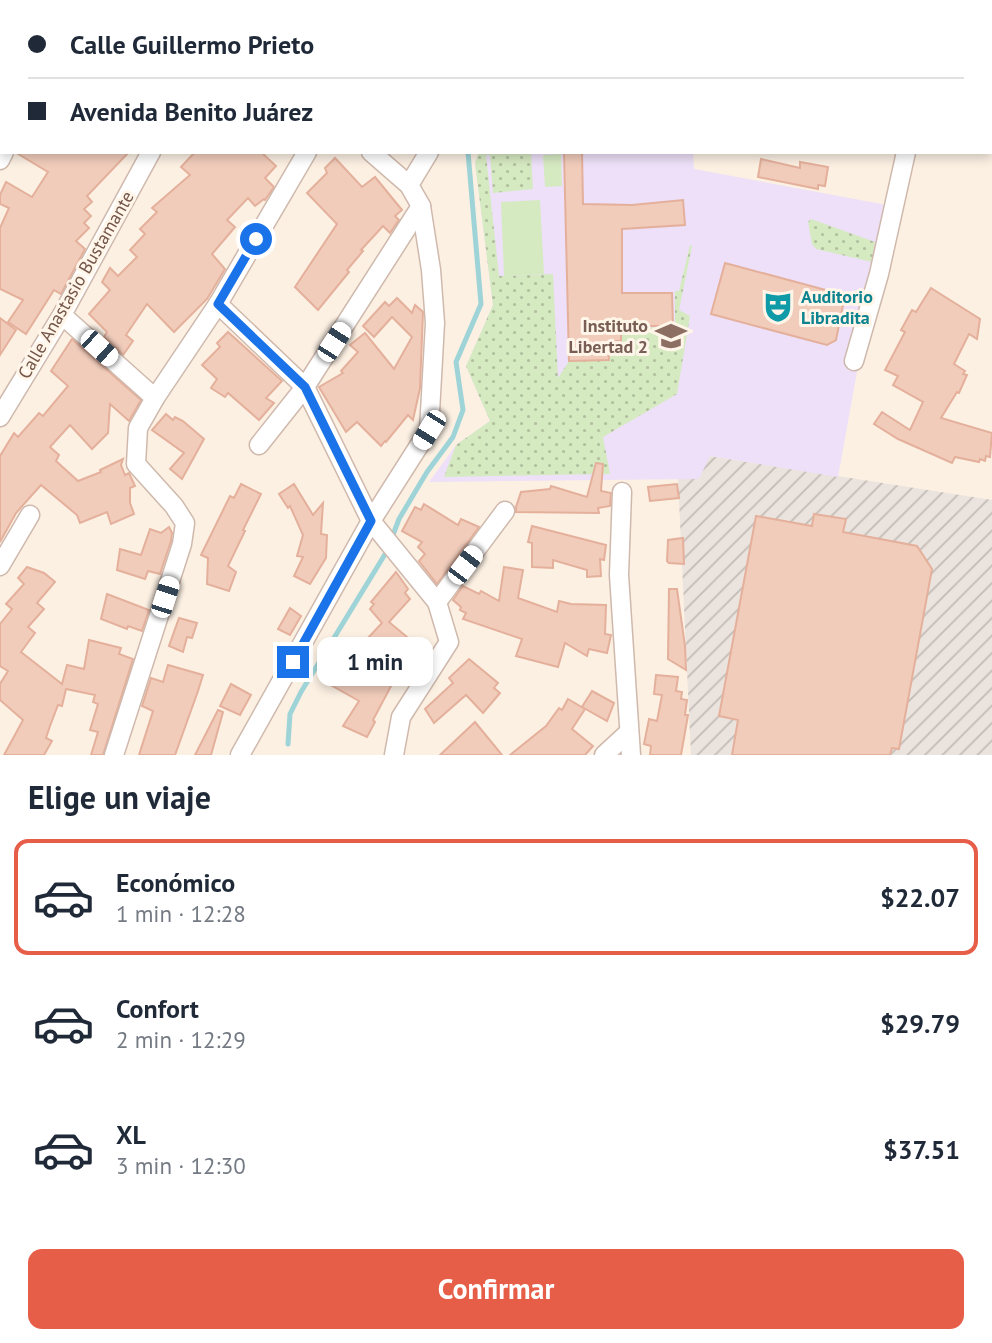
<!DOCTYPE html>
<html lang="es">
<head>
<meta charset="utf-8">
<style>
  :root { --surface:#fff; --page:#f2f2f3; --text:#1f2937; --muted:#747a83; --line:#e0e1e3; --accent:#e65d48 }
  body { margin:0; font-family:"PT Sans",sans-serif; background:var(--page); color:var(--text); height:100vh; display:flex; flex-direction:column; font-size:26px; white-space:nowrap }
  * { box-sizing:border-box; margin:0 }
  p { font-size:23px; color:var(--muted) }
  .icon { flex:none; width:38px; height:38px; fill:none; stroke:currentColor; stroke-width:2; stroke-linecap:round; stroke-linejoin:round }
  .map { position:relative; height:755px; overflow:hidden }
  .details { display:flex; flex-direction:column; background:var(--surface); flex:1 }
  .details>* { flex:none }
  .top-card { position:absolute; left:0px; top:0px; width:992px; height:154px; box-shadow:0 4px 10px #0003; display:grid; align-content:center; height:154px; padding:0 28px; background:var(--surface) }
  .end { position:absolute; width:32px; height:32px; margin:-16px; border:9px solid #1a73e8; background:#fff; box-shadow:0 0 0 4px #fff }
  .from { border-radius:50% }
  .bubble { position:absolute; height:49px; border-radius:14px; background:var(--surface); box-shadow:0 4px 10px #0003; font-size:23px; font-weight:600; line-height:49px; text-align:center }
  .car { position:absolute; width:21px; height:42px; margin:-21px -10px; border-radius:9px; box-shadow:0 0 5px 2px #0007; background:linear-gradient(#fff 24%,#345 0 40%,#fff 0 76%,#345 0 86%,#fff 0) }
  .top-card b { display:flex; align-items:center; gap:24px; height:66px; font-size:26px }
  .top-card b+b { border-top:2px solid var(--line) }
  .top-card i { width:18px; height:18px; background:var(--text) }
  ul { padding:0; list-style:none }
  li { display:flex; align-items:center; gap:21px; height:116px; margin:0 14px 10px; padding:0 14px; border:4px solid transparent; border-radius:14px }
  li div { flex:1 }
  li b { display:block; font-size:26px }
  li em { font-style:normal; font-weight:600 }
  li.selected { border-color:var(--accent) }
  li>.icon { width:63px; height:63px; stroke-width:1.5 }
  h2 { padding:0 28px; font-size:32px; line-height:84px }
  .action { display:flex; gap:14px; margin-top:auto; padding:14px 28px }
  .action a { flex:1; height:80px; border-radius:14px; background:var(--accent); color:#fff; font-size:28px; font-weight:600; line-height:80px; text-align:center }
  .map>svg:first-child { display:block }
</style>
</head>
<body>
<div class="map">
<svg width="992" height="755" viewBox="0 0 992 755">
  <defs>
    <pattern id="industrial-furrows" width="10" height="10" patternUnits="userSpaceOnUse" patternTransform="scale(1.75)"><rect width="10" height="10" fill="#ebe3de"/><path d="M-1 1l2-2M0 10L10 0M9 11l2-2" fill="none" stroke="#c3bbb6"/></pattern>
    <pattern id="green-dots" width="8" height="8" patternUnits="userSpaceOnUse" patternTransform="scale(1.75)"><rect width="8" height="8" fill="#d6eac2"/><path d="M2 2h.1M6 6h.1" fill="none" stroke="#b2c0a0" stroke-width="1.8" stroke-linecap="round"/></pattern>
  </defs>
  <rect width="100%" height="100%" fill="#fcf0e3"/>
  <polygon fill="url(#industrial-furrows)" points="709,456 992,500 992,755 691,755 678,479 699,479"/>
  <polygon fill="#ede0f8" points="479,152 693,152 694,169 887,205 838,477 710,456 699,479 429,482 456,445 490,421 466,366 493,305 475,163"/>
  <g fill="url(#green-dots)">
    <polygon points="479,152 531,152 533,189 493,193 490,155 486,155 499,276 553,274 558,378 569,361 609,360 608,341 621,341 621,330 673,326 675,323 675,291 679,291 690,245 692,246 679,310 690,316 677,394 603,437 610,474 444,477 456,445 490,421 466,366 493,305 475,163"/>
    <polygon points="811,219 875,242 872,262 816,249 812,244 808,222"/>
  </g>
  <g fill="#d6eac2">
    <polygon points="561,154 562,186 545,187 543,155"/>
    <polygon points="540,200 544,274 504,276 501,202"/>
  </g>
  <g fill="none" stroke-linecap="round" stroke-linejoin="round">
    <polyline stroke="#9ed4d7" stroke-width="5" points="288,744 290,714 301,692 387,551 399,519 427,472 453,437 463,410 456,362 481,304 468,152"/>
  </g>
  <g fill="#f1ccbb" stroke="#e4b09b" stroke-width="2">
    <polygon points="15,152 129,152 87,196 92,202 84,209 91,216 84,223 89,228 76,241 85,249 61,294 54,290 26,334 8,322 23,300 0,289 0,228 9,208 0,204 0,195 6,182 32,197 48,172"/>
    <polygon points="195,152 261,152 276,166 265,178 274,187 265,200 264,199 255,206 248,198 227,220 235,227 212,254 225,269 207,299 174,332 147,304 126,335 133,341 123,355 104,337 107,332 89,314 110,290 102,282 110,268 118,276 137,257 130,250 145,234 140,229 157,212 152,208 190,175 181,167"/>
    <polygon points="564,152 582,152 583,204 632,205 683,200 685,225 622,229 622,293 672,293 673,326 621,326 621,341 608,341 609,360 569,361"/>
    <polygon points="335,158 362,187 375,177 402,210 395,216 399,220 390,233 383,226 361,250 363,251 347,270 349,272 318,310 295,287 337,224 307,193 327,173 325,168"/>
    <polygon points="761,159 800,168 800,162 828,167 825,186 818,185 818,189 758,177"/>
    <polygon points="725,263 841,294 844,300 836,340 827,345 711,314"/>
    <polygon points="931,288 980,319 977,339 969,334 954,364 965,371 963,374 967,375 959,393 957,392 941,418 992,433 990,457 986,456 985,461 980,459 979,462 955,457 952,463 898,439 874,424 882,412 910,430 923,402 893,385 898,376 885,370 905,332 901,330 912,310 916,312"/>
    <polygon points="397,298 412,313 415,305 423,312 420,388 413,420 408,415 386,442 385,441 381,446 357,422 346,432 319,387 343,373 341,371 358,352 350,345 365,333 394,369 412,337 392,317 374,337 363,326 385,302 389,306"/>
    <polygon points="0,318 16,330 0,355"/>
    <polygon points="228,332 282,381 266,398 274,403 259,420 228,393 225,397 211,388 217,379 202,365 220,347 217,343"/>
    <polygon points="72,339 141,400 129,421 110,404 108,433 92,449 70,425 50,447 59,455 56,461 78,481 101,472 100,470 123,459 121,465 125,475 129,473 135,486 130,488 130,503 134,514 111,524 107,512 80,523 77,515 41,485 16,513 0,542 0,456 14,433 18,437 39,413 43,416 68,386 51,371"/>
    <polygon points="166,414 173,420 175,417 183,421 204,439 182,479 170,469 184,453 152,430"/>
    <polygon points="596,463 603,464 601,491 611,493 610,506 598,508 599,513 516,512 516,507 521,492 550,489 551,486 587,497"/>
    <polygon points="241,484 261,494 243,530 245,531 228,566 236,572 229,591 207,584 208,558 201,555 230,496 234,498"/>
    <polygon points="294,484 313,515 323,503 321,534 327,535 326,558 310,584 294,576 303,557 297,556 303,535 290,506 288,508 279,494"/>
    <polygon points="677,484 679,498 650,501 648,487"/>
    <polygon points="424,504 458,525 461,519 479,527 437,584 419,561 425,554 418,547 422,542 402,531 415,507 421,510"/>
    <polygon points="814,514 846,519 843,532 917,546 932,569 899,749 892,748 890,755 732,755 738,720 719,716 756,516 812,526"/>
    <polygon points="532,526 606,545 604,560 600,559 601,576 587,577 587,570 553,560 553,568 532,567 532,543 528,542"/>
    <polygon points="169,527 172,533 171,541 160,574 148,571 145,579 117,570 120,549 141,555 150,529 161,533"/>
    <polygon points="683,538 684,564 669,563 667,561 668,540"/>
    <polygon points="27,567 44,573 55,582 37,603 44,609 28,627 35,633 21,652 62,684 67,665 84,669 89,640 121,648 119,654 133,659 103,755 91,755 98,732 90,730 98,704 93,702 95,695 66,689 62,706 58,705 50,726 46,738 52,741 44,755 4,755 23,720 0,700 0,684 8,671 0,666 0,624 12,609 6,604 24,584 18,578"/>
    <polygon points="504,567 523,570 518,598 557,612 559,601 571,604 606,605 605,634 611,635 607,653 589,649 587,656 565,643 558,667 516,656 522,639 463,619 466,613 460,610 461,607 453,600 463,586 479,594 481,591 499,601"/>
    <polygon points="396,572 408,589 405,593 410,599 389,622 413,642 406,648 418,656 407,673 367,639 382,623 370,609 374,604 371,602"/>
    <polygon points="669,589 677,589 685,646 686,670 668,659"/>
    <polygon points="107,594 149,610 142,631 128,626 127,629 101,619"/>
    <polygon points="290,608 301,616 290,635 278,629"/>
    <polygon points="179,618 197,623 192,638 187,637 183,652 169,646"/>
    <polygon points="337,656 398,673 373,720 375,722 367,737 343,726 359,701 329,684"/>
    <polygon points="469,659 498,683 494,688 500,693 483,713 466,695 434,723 425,709 453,683 449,678"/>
    <polygon points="168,665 203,675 198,691 175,755 139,755 153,711 142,706 151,678 163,682"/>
    <polygon points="656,675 678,677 676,691 682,692 681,699 687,700 685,715 688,715 681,755 650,755 651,746 644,744 649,719 657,721 662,695 654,694"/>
    <polygon points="231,684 251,695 240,715 220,706"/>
    <polygon points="592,691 614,703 607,721 582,707"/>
    <polygon points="568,699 585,709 572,729 593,746 585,755 510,755 546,726 559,708 562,710"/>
    <polygon points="218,710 223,712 211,755 195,755"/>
    <polygon points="475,722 502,755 440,755"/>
  </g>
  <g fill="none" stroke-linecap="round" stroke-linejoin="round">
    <defs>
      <g id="minor">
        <polyline points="80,2 81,0"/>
        <polyline points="451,2 451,0"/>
        <polyline points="936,2 936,0"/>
        <polyline points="0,160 4,152"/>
        <polyline points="409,185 429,152"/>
        <polyline points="218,304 305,387 371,521 437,602 449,642 401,717 394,755"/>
        <polyline points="62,315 155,398"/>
        <polyline points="854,361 879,274 906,152"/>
        <polyline points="0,417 62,315 151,152"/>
        <polyline points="259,445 305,387 421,206"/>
        <polyline points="622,492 619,575 631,755"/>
        <polyline points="0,566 30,515"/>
        <polyline points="437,602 505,511"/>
        <polyline points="114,755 182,544 185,523 174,506 136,464 138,428 155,398 218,304 307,152"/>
        <polyline points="240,755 371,521 429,430 435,323 431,270 421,206 409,185 371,152"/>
        <polyline points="604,755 629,732"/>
      </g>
    </defs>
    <use href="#minor" stroke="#cfb9ad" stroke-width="21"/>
    <use href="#minor" stroke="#fff" stroke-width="18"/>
  </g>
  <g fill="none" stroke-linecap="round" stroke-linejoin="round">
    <polyline stroke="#1a73e8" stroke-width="9" points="256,239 218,304 305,387 371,521 293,662"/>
  </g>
  <defs>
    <symbol id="theatre-bare" viewBox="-9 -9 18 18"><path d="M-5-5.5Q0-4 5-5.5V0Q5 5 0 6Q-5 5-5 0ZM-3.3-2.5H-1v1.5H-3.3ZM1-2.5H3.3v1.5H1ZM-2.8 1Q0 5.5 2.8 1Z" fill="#0f9aa8" stroke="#fff5e9" stroke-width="2.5" paint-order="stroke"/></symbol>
    <symbol id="school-bare" viewBox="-9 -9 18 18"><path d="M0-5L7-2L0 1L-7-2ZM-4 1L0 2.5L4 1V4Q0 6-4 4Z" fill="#8d6e63" stroke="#fff5e9" stroke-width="2.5" paint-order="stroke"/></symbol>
  </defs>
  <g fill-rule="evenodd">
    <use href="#theatre-bare" x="756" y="285" width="44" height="44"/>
    <use href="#school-bare" x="649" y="314" width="44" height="44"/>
  </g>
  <g text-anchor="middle" stroke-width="6" stroke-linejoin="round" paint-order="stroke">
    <g font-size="18" fill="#745549" stroke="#fff5e9">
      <text transform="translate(76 285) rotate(-60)" y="6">Calle Anastasio Bustamante</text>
    </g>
    <g font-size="18" font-weight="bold" fill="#0d838f" stroke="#fff5e9" text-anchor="start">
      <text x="801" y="303">Auditorio<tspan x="801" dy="21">Libradita</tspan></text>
    </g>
    <g font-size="18" font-weight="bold" fill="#785e54" stroke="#fff5e9" text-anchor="end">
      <text x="648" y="332">Instituto<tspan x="648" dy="21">Libertad 2</tspan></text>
    </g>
  </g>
</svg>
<i class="end from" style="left:256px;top:239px"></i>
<i class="end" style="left:293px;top:662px"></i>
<div class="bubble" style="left:317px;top:637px;width:116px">1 min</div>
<i class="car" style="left:334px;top:342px;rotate:33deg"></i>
<i class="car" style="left:99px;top:348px;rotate:132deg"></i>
<i class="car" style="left:429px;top:430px;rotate:212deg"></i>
<i class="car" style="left:465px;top:565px;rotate:37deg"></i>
<i class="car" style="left:165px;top:597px;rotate:18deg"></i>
<div class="top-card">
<b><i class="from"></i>Calle Guillermo Prieto</b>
<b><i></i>Avenida Benito Juárez</b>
</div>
</div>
<section class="details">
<h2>Elige un viaje</h2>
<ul>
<li class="selected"><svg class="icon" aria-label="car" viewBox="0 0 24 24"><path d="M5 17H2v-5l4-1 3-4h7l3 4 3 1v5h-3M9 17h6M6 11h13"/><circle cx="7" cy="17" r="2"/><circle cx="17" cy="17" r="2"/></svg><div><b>Económico</b><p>1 min · 12:28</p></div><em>$22.07</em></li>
<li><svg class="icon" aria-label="car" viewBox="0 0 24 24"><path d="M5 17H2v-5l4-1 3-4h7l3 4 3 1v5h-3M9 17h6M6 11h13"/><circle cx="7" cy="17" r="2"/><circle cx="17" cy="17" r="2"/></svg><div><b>Confort</b><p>2 min · 12:29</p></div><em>$29.79</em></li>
<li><svg class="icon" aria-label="car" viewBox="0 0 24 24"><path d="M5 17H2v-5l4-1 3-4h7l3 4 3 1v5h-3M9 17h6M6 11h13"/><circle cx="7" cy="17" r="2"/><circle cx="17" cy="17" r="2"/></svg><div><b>XL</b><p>3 min · 12:30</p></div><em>$37.51</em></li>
</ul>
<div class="action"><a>Confirmar</a></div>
</section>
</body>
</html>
